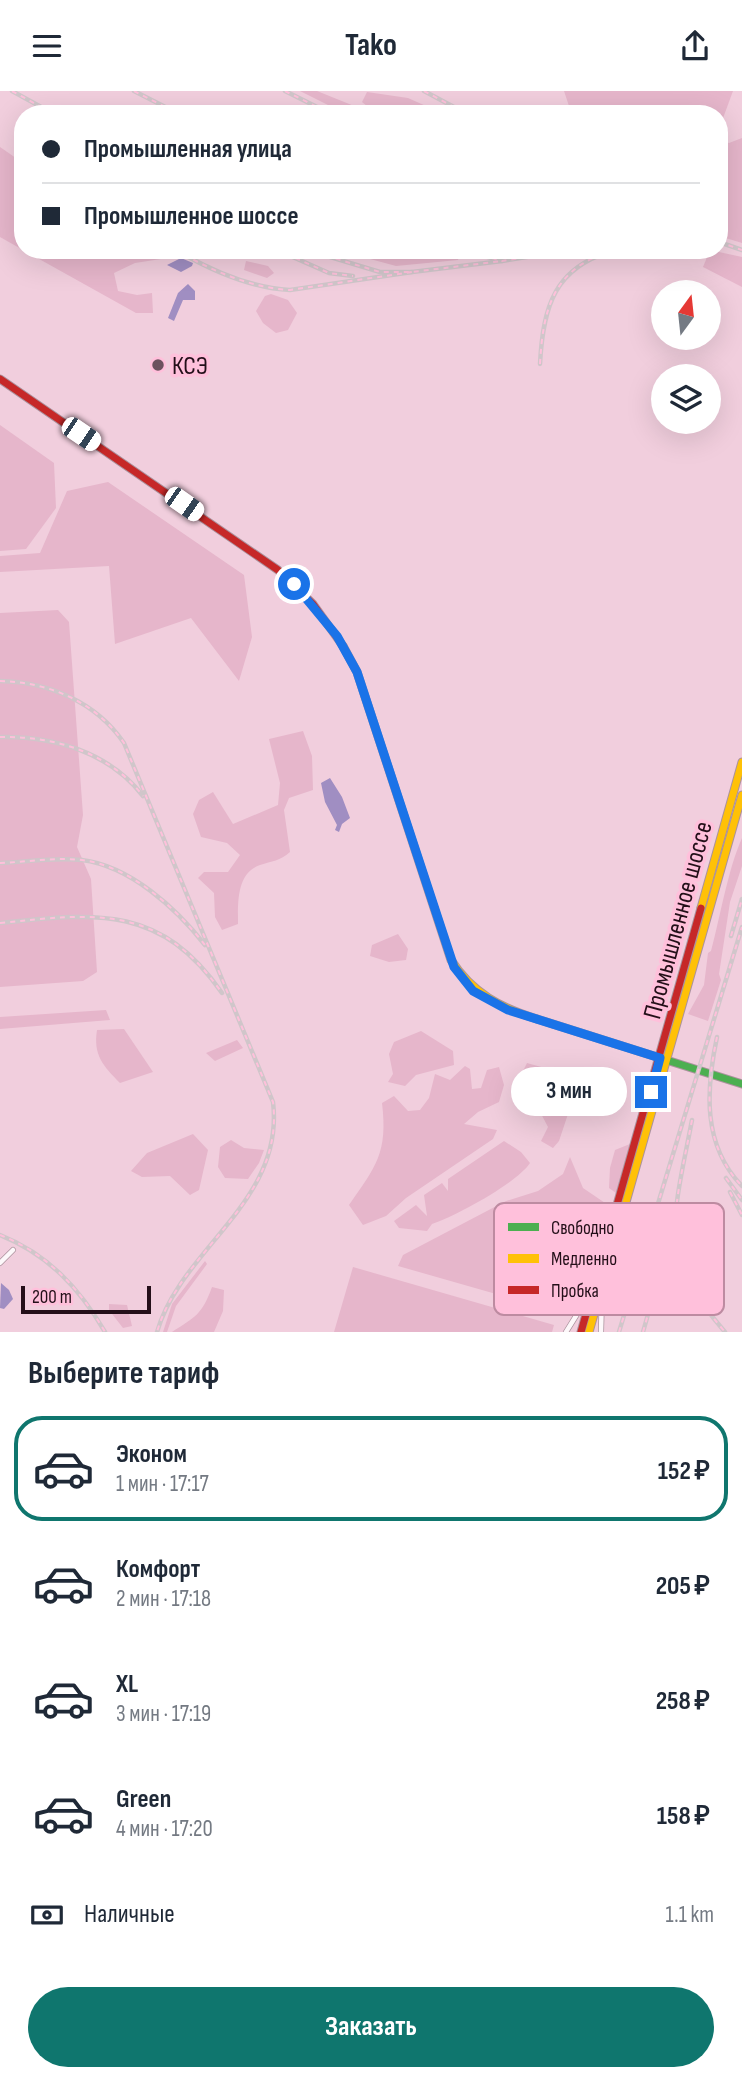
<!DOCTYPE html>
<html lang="ru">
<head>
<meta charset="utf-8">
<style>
  :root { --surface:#fff; --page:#f6f6f7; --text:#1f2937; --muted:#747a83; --line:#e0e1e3; --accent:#0f766e }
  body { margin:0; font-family:"Sofia Sans Condensed",sans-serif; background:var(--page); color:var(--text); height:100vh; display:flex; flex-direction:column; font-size:26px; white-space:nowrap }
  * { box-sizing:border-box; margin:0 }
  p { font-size:23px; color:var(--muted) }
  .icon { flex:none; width:38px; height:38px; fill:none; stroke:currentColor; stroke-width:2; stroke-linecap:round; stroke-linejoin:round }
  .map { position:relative; height:1241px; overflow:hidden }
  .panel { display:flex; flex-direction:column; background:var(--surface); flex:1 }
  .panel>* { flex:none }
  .hud { position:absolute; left:14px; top:14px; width:714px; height:154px; border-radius:28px; box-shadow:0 7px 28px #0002; display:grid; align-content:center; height:154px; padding:0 28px; background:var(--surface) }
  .needle { width:46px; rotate:15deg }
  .buttons { position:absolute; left:651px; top:189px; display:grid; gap:14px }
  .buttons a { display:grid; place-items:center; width:70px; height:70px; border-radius:50%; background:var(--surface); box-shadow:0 7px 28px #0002; font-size:35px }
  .scale { position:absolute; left:21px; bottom:18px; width:130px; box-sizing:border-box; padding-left:7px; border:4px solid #240f19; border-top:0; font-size:19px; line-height:24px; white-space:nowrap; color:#240f19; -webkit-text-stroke:5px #ffc0db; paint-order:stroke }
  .end { position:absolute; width:32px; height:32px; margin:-16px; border:9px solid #1a73e8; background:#fff; box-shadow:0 0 0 4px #fff }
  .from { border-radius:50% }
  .bubble { position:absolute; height:49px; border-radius:24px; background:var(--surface); box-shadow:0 7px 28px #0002; font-size:23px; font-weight:700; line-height:49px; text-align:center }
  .car { position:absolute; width:21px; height:42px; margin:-21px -10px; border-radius:9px; box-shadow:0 0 5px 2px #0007; background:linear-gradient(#fff 24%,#345 0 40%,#fff 0 76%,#345 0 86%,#fff 0) }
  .hud b { display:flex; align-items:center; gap:24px; height:66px; font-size:26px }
  .hud b+b { border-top:2px solid var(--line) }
  .hud i { width:18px; height:18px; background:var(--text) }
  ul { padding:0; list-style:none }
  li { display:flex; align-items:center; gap:21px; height:105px; margin:0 14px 10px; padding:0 14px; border:4px solid transparent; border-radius:28px }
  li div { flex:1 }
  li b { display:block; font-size:26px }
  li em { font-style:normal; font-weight:700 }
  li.selected { border-color:var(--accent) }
  li>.icon { width:63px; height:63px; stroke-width:1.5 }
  h2 { padding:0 28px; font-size:32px; line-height:84px }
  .pay { display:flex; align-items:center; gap:18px; height:77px; padding:0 28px; font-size:26px }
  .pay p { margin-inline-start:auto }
  .action { display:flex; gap:14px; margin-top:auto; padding:14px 28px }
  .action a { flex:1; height:80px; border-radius:42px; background:var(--accent); color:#fff; font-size:28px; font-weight:700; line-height:80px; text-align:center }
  header { display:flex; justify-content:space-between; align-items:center; height:91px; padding:0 28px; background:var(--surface); font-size:32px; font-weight:700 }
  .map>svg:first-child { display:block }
</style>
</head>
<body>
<header><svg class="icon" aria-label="menu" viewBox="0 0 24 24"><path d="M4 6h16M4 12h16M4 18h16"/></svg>Tako<svg class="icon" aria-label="share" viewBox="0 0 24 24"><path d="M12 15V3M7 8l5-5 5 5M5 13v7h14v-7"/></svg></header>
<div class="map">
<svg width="742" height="1241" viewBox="0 0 742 1241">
  <rect width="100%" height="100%" fill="#f1cedd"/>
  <g fill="#e6b6cb">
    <polygon points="300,0 317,0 374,23 346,23"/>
    <polygon points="564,0 733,0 719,38 719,23 568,23 570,18"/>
    <polygon points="367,1 408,7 444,23 377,23 362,11"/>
    <polygon points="742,47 742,152 719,145 719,48 729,52"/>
    <polygon points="0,56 23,72 23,96 16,96 16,106 23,109 23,159 0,146"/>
    <polygon points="23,159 165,159 161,168 135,172 114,182 118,200 137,204 152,202 153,222 136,222"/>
    <polygon points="337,159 440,159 459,165 458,169 396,175"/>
    <polygon points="710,159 742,166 742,196 703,176"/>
    <polygon points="246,170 268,175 274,182 267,187 244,179"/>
    <polygon points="271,203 288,209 297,222 288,239 276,242 263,232 256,220 265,205"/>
    <polygon points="0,334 54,372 56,417 26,458 0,460"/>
    <polygon points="108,391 244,484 252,546 239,590 191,527 115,553 109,475 0,481 0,465 40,462 67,400"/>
    <polygon points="58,519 69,531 83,724 77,756 91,788 97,881 83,890 0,896 0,522"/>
    <path d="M303,640L312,665L313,699L289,707L284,719L290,761C280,770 272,770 260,774C236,782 238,813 238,833L222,839L215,826L214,802L198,787L204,781H228L240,764L227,752L201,746L193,723L199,709L213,701L233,733L278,714L280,692L269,648Z"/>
    <polygon points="730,724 733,725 667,958 666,955"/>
    <path d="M742,747V775L730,811L719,883L721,889L708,930L688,923L704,894L708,862L711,860C720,827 728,778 742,747Z"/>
    <polygon points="398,843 408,858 406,869 389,871 370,865 372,854"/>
    <polygon points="106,919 110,929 0,938 0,926"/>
    <path d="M124,938L153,981L120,992C103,975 93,964 97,939Z"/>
    <polygon points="421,940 453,960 454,974 416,984 405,995 388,991 393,983 389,963 394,951"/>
    <polygon points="237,949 243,957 215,970 206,962"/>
    <polygon points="527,972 580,987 559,1050 553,1057 541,1050 548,1036 537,1015 543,1008 564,1006 569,1012 573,999 537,995 531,1010 514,1009 515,997 526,993 523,980"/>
    <path d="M465,975L470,978L472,998L481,997L487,979L499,976L504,994L499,1011L478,1021L464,1033L497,1039L493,1048L406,1107L386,1125L363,1134L349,1114C376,1075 388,1062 382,1012L394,1005L408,1020L420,1019L429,1007L435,983L450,989Z"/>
    <polygon points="662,979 587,1241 584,1241 660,981"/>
    <polygon points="193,1043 208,1059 199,1099 190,1104 170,1085 142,1086 131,1080 147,1062"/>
    <polygon points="231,1049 244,1057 264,1059 259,1072 248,1088 225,1087 218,1076 220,1056"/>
    <path d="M504,1050L521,1061L530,1072C517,1092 456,1125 432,1133L427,1140L399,1137L394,1130L416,1114L427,1125L424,1104L442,1092L448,1100V1088Z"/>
    <polygon points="630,1053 616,1102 609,1097 610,1077 615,1059"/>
    <polygon points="570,1066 583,1097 611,1116 585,1206 570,1224 398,1175 403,1164 506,1110 538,1100 563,1083"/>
    <polygon points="205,1170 207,1173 176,1215 167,1241 163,1241 172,1213"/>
    <polygon points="353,1176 554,1234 552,1241 334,1241"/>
    <path d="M212,1196L224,1199L223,1220L214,1241H172C195,1226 202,1224 212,1196Z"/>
    <polygon points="109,1213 127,1214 132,1235 123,1237 109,1219"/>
  </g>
  <g fill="#a08ec2">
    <polygon points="181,167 193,172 192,175 181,181 167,174"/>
    <polygon points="188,193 195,200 195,209 183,209 174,230 168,227 178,202"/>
    <polygon points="330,687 342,706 350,727 342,733 339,741 335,739 337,734 325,711 321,692"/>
    <polygon points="1,1192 9,1199 13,1208 4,1218 0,1217"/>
  </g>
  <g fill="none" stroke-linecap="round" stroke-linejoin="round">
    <defs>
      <g id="street">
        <polyline points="0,1172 13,1159"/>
        <polyline points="566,1241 589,1204"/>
        <polyline points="601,1241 602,1203"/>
      </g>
      <polyline id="fast" points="537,928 742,993"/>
      <g id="slow">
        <path d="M343,555L357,581L451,869C472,902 501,917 537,928"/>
        <polyline points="701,817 742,671"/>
        <polyline points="589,1241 742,704"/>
      </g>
      <g id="jam">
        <polyline points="0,288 278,479 313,513 343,555"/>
        <polyline points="581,1241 701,817"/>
      </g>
    </defs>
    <use href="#street" stroke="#ab929d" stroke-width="6"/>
    <use href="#fast" stroke="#ab929d" stroke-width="9"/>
    <use href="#slow" stroke="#ab929d" stroke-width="9"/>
    <use href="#jam" stroke="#ab929d" stroke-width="9"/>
    <use href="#street" stroke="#fdf8fa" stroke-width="4.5"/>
    <use href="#fast" stroke="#4caf50" stroke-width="7"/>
    <use href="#slow" stroke="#ffc107" stroke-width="7"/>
    <use href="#jam" stroke="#c62828" stroke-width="7"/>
    <defs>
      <g id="rail">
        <polyline points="12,0 54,23"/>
        <polyline points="134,0 179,23"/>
        <polyline points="285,0 331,23"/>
        <polyline points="424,0 467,23"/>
        <polyline points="719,151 742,159"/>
        <path d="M176,159C210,179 251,197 290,199L412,181"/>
        <polyline points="277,159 329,182 353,185"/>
        <polyline points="307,159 380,181 412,181 502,170"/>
        <polyline points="463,159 502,170 570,159"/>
        <path d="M540,273C543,216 554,175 616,159"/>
        <path d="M0,590C49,591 96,611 124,652L273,1011C285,1111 181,1157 157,1241"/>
        <path d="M0,646C54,645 109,661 143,705"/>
        <path d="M0,772C27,771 55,766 82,769C130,775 176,817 205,854"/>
        <path d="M0,832C96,822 160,813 222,902"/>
        <polyline points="731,845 742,808"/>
        <path d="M717,946C706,998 702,1054 742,1095"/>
        <path d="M692,1029C674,1125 656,1161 725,1241"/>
        <polyline points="726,1087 742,1109"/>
        <polyline points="730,1101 742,1124"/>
        <path d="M0,1144C48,1163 80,1198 105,1241"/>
        <polyline points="619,1241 742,836"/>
        <polyline points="643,1241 671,1142"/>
      </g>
    </defs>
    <use href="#rail" stroke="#d0c6ca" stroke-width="4.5"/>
    <use href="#rail" stroke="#ffc0db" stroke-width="2" stroke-dasharray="5" stroke-linecap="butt"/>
  </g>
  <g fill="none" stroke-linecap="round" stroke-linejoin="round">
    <polyline stroke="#1a73e8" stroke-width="9" points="294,493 337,545 357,581 454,876 473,900 508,919 660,967 651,1001"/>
  </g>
  <circle fill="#6c525e" stroke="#ffc0db" stroke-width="2.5" cx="158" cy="274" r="7"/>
  <g text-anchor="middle" stroke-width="7" stroke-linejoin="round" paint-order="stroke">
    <g font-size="26" fill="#240f19" stroke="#ffc0db" text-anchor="start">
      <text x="172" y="283">КСЭ</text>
    </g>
    <g font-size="26" fill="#240f19" stroke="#ffc0db">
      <text transform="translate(677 829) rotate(-75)" y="9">Промышленное шоссе</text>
    </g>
  </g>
  <rect x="494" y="1112" width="230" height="112" rx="10" fill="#ffc0db" stroke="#bd8ba1" stroke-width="2"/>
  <rect x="508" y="1132" width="31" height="8" fill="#4caf50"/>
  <rect x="508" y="1163" width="31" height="9" fill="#ffc107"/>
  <rect x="508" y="1195" width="31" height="8" fill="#c62828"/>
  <g font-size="19" fill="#240f19">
    <text x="551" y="1143">Свободно</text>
    <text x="551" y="1174">Медленно</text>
    <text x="551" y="1206">Пробка</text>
  </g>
</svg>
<div class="buttons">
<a><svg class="needle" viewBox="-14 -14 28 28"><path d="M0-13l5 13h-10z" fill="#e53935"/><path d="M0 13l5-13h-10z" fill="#747a83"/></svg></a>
<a><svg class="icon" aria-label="layers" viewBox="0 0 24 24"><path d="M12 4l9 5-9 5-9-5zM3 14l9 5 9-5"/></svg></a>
</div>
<div class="scale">200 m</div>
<i class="end from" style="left:294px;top:493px"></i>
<i class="end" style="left:651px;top:1001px"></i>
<div class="bubble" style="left:511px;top:976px;width:116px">3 мин</div>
<i class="car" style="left:81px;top:343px;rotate:124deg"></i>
<i class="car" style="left:184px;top:413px;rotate:125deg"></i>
<div class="hud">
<b><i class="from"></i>Промышленная улица</b>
<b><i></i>Промышленное шоссе</b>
</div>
</div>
<section class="panel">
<h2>Выберите тариф</h2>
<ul>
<li class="selected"><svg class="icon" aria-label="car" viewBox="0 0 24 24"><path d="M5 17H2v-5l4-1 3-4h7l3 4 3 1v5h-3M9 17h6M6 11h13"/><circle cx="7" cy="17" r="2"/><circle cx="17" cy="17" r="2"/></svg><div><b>Эконом</b><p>1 мин · 17:17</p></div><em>152 ₽</em></li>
<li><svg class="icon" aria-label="car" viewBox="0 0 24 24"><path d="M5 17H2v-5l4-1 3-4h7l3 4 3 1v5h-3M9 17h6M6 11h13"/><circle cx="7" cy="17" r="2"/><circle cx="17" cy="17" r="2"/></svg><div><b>Комфорт</b><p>2 мин · 17:18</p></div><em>205 ₽</em></li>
<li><svg class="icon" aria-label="car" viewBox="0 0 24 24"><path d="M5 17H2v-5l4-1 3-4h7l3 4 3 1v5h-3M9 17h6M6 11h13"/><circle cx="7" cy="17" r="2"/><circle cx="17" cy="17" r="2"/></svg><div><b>XL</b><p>3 мин · 17:19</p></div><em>258 ₽</em></li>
<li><svg class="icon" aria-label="car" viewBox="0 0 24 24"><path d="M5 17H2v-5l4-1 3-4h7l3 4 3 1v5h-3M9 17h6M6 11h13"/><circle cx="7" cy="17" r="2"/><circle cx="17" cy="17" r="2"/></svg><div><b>Green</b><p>4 мин · 17:20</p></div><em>158 ₽</em></li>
</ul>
<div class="pay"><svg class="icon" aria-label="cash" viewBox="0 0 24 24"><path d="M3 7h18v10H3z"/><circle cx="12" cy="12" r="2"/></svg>Наличные<p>1.1 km</p></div>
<div class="action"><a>Заказать</a></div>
</section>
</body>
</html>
